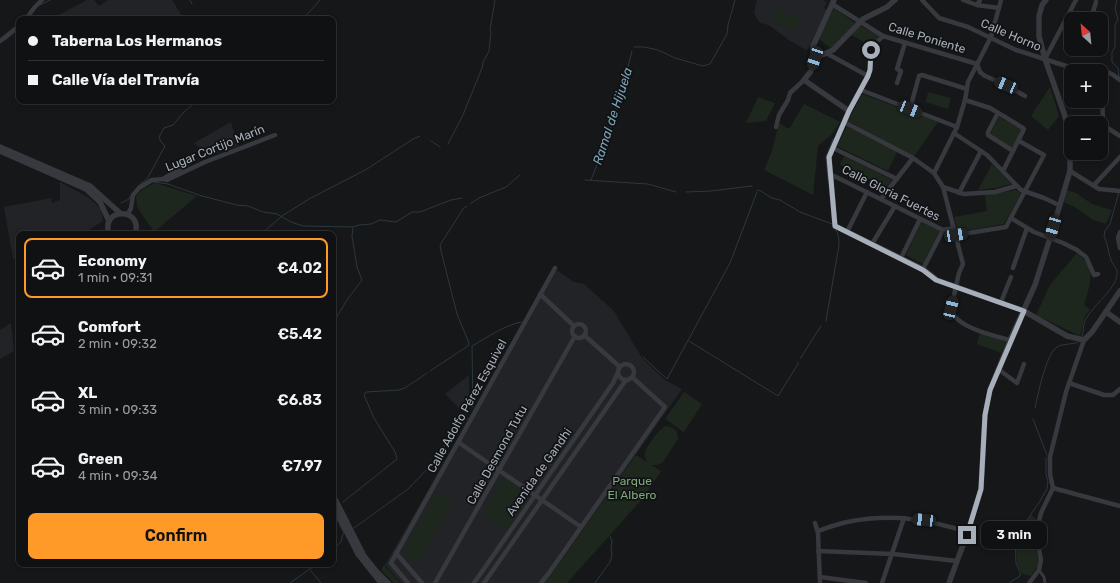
<!DOCTYPE html>
<html lang="en">
<head>
<meta charset="utf-8">
<style>
  :root { --surface:#101113; --page:#191a1c; --text:#f1f3f6; --muted:#9c9da0; --line:#303133; --accent:#ff9a28 }
  body { margin:0; font-family:Rubik,sans-serif; background:var(--page); color:var(--text); height:100vh; display:flex; flex-direction:column; font-size:15px; white-space:nowrap }
  * { box-sizing:border-box; margin:0 }
  p { font-size:13px; color:var(--muted) }
  .icon { flex:none; width:22px; height:22px; fill:none; stroke:currentColor; stroke-width:2; stroke-linecap:round; stroke-linejoin:round }
  .map { position:relative; flex:1; overflow:hidden }
  .panel { position:absolute; left:16px; top:231px; width:320px; height:336px; display:flex; flex-direction:column; background:var(--surface); border-radius:8px; box-shadow:0 2px 6px #0003,0 0 0 1px var(--line) }
  .panel>* { flex:none }
  .banner { position:absolute; left:16px; top:16px; width:320px; height:88px; border-radius:8px; box-shadow:0 2px 6px #0003,0 0 0 1px var(--line); display:grid; align-content:center; height:88px; padding:0 12px; background:var(--surface) }
  .needle { width:26px; rotate:333deg }
  .fabs { position:absolute; left:1064px; top:12px; display:grid; gap:8px }
  .fabs a { display:grid; place-items:center; width:44px; height:44px; border-radius:8px; background:var(--surface); box-shadow:0 2px 6px #0003,0 0 0 1px var(--line); font-size:20px }
  .end { position:absolute; width:18px; height:18px; margin:-9px; border:5px solid #a7afba; background:#111; box-shadow:0 0 0 2px #111 }
  .from { border-radius:50% }
  .bubble { position:absolute; height:28px; border-radius:8px; background:var(--surface); box-shadow:0 2px 6px #0003,0 0 0 1px var(--line); font-size:13px; font-weight:600; line-height:28px; text-align:center }
  .car { position:absolute; width:12px; height:24px; margin:-12px -6px; border-radius:5px; box-shadow:0 0 3px 1px #0007; background:linear-gradient(#222 24%,#8ab4d8 0 40%,#222 0 76%,#8ab4d8 0 86%,#222 0) }
  .banner b { display:flex; align-items:center; gap:14px; height:38px; font-size:15px }
  .banner b+b { border-top:1px solid var(--line) }
  .banner i { width:10px; height:10px; background:var(--text) }
  ul { padding:7px 0 0; list-style:none }
  li { display:flex; align-items:center; gap:12px; height:60px; margin:0 8px 6px; padding:0 4px; border:2px solid transparent; border-radius:8px }
  li div { flex:1 }
  li b { display:block; font-size:15px }
  li em { font-style:normal; font-weight:600 }
  li.on { border-color:var(--accent) }
  li>.icon { width:36px; height:36px; stroke-width:1.5 }
  .primary-button { display:flex; gap:8px; margin-top:auto; padding:8px 12px }
  .primary-button a { flex:1; height:46px; border-radius:8px; background:var(--accent); color:#111; font-size:16px; font-weight:600; line-height:46px; text-align:center }
  .map>svg:first-child { display:block }
</style>
</head>
<body>
<div class="map">
<svg width="1120" height="583" viewBox="0 0 1120 583">
  <rect width="100%" height="100%" fill="#161719"/>
  <g fill="#222326">
    <polygon points="87,0 94,0 99,6 108,0 172,0 181,14 174,19 51,19"/>
    <polygon points="757,0 822,0 827,2 824,8 827,10 808,49 806,50 790,41 770,26 759,22 754,13"/>
    <polygon points="231,122 238,146 210,156 194,143"/>
    <polygon points="60,182 86,196 96,204 101,210 103,221 82,234 19,234 19,258 13,259 4,207 51,198 52,203 60,200"/>
    <polygon points="555,269 574,282 584,284 614,311 642,358 665,380 682,389 551,575 544,583 401,583 385,565"/>
    <polygon points="11,323 14,351 0,359 0,330"/>
    <polygon points="469,375 469,402 466,415 445,394"/>
  </g>
  <g fill="#1e271e">
    <polygon points="776,8 800,19 794,31 771,20"/>
    <polygon points="834,8 855,23 831,48 819,39"/>
    <polygon points="859,25 879,36 871,46 851,35"/>
    <polygon points="1050,87 1059,116 1048,130 1031,116"/>
    <polygon points="928,92 951,98 948,109 926,102"/>
    <polygon points="862,94 938,122 915,155 912,156 848,121"/>
    <polygon points="758,97 775,103 766,121 746,123"/>
    <polygon points="804,104 840,122 832,134 818,146 813,195 764,170 772,151 779,123 789,129"/>
    <polygon points="999,117 1021,129 1021,131 1013,147 1011,148 990,134"/>
    <polygon points="847,126 897,152 888,171 837,146"/>
    <polygon points="844,156 892,180 886,188 840,165"/>
    <polygon points="992,164 1011,184 995,188 978,190"/>
    <polygon points="155,183 197,196 154,232 137,207 136,196 143,189"/>
    <polygon points="1016,190 1021,193 1004,224 958,232 954,217 987,211 985,195"/>
    <polygon points="1066,190 1076,193 1092,204 1112,210 1106,224 1093,220 1075,207 1064,202"/>
    <polygon points="921,222 940,230 923,264 906,255"/>
    <path d="M1077,253C1097,269 1090,284 1084,305L1090,310L1085,316L1080,336L1036,315L1050,285Z"/>
    <polygon points="980,333 1006,341 1001,353 977,344"/>
    <polygon points="684,392 702,404 684,432 665,419"/>
    <path d="M666,426C674,427 678,431 678,439L663,462L657,465H651L661,471L643,498L567,583H544L551,575L636,455L647,462C646,459 644,457 645,453C646,446 660,428 666,426Z"/>
    <polygon points="503,476 531,496 507,531 482,514"/>
    <polygon points="437,492 453,501 416,567 403,552"/>
    <polygon points="1031,515 1037,520 1036,531 1036,548 1039,564 1031,576 1022,574 1017,563 1016,538"/>
    <polygon points="384,565 400,583 394,583 381,570"/>
  </g>
  <g fill="none" stroke-linecap="round" stroke-linejoin="round">
    <g stroke="#2b383e" stroke-width="1">
      <polyline points="190,0 192,4"/>
      <polyline points="1117,0 1115,8 1118,19 1115,25 1115,47 1112,52 1112,62 1118,68 1119,77"/>
      <polyline points="40,5 50,0"/>
      <polyline points="303,19 320,0"/>
      <polyline points="5,40 19,29"/>
      <polyline points="634,47 644,47 658,50 675,58 703,66 710,64 727,34 728,25 735,0"/>
      <polyline points="431,141 440,147"/>
      <polyline points="448,144 463,115 482,68 483,62 489,51 491,32 490,30 495,0"/>
      <polyline points="828,179 826,157 833,139"/>
      <polyline points="585,180 648,184 676,192"/>
      <path d="M591,180C608,138 621,95 632,51"/>
      <polyline points="153,182 168,184 202,196 237,205 248,206 263,212 277,214 291,222 303,226 353,227 359,225 371,224 380,220 396,222 412,212 420,212 451,200 462,198"/>
      <polyline points="138,186 147,179 165,146 161,142 159,137 164,128 173,125 184,112 197,101"/>
      <polyline points="759,190 772,198 780,200 800,212 832,224"/>
      <polyline points="757,191 758,190"/>
      <polyline points="686,192 711,191 752,186"/>
      <polyline points="121,203 129,199 130,196"/>
      <polyline points="470,204 479,198 506,187 520,175"/>
      <polyline points="261,234 282,216 309,199 367,169 413,139 420,136"/>
      <path d="M826,321L839,245C839,239 839,231 833,228"/>
      <polyline points="333,323 347,300 362,280 357,267 352,236 353,228"/>
      <path d="M1082,336C1084,331 1083,325 1085,321C1092,305 1119,288 1117,271C1116,267 1112,264 1111,260C1108,252 1108,244 1104,236L1105,231L1110,224L1119,192"/>
      <polyline points="689,341 778,396 798,364 798,362"/>
      <polyline points="643,357 667,379 730,263 757,192"/>
      <polyline points="800,359 821,326"/>
      <polyline points="430,371 468,346 469,343 457,314 441,251 440,245 463,209 467,206"/>
      <path d="M473,407L472,346C488,337 503,326 521,322"/>
      <path d="M1035,408C1038,394 1046,354 1057,347C1064,343 1072,345 1078,342"/>
      <polyline points="1033,419 1047,455"/>
      <polyline points="343,502 396,460 397,458 395,452 374,418 364,395 366,392 399,390 405,388 427,373"/>
      <polyline points="333,512 344,533"/>
      <polyline points="354,528 408,489 437,459 450,436 468,418"/>
      <polyline points="333,549 341,542 343,534"/>
      <polyline points="310,570 321,583"/>
      <polyline points="290,583 317,564"/>
      <polyline points="595,583 610,562 612,555 611,549 612,541 610,536"/>
      <polyline points="1009,583 1020,576 1020,572 1016,563 1015,538 1040,501 1047,489 1048,482 1046,474 1046,458"/>
    </g>
    <polyline stroke="#37393e" stroke-width="3" points="1039,570 1044,577 1045,583"/>
    <g stroke="#37393e" stroke-width="4.5">
      <path d="M922,0L939,18L968,27L1016,50L1066,66C1076,71 1084,67 1094,68C1104,69 1113,74 1120,80"/>
      <polyline points="963,0 977,5"/>
      <polyline points="980,0 977,5 999,8"/>
      <polyline points="832,4 883,36 977,64 980,72 985,76 1006,85 1025,96"/>
      <polyline points="26,19 34,8 42,0"/>
      <polyline points="1091,19 1096,2"/>
      <polyline points="1064,23 1071,24"/>
      <polyline points="0,41 19,26"/>
      <polyline points="826,53 868,76"/>
      <polyline points="1045,59 1076,0"/>
      <polyline points="1105,72 1102,84 1103,125 1120,136"/>
      <polyline points="897,83 901,71 897,69 905,43"/>
      <polyline points="861,90 957,127"/>
      <polyline points="965,100 990,108 1023,128 1024,129 1003,171"/>
      <polyline points="910,109 919,76 922,75 967,89"/>
      <polyline points="849,111 868,76 870,70 871,50 875,44 883,36"/>
      <polyline points="998,113 988,132 988,135 1013,151"/>
      <path d="M844,122L913,158L934,173L943,187L963,264L959,273L951,308C953,327 995,336 1010,340"/>
      <polyline points="776,127 779,115 788,100 790,93 804,80"/>
      <polyline points="954,133 987,155 1021,190 1044,198 1059,205"/>
      <polyline points="833,148 897,179"/>
      <polyline points="1070,171 1099,189 1120,191"/>
      <polyline points="934,173 957,127 965,100 968,82 991,37 1001,0"/>
      <polyline points="830,174 943,230"/>
      <polyline points="163,179 167,180 205,162 275,135"/>
      <polyline points="1094,185 1120,157"/>
      <polyline points="943,187 964,194 995,192 1016,186"/>
      <polyline points="959,193 981,151"/>
      <polyline points="881,199 913,158"/>
      <polyline points="128,214 131,208 133,195 139,188 152,180 163,179 183,167 192,160"/>
      <polyline points="1011,218 1034,232 1063,243 1077,250 1086,257 1094,275 1098,274"/>
      <polyline points="847,232 867,192"/>
      <polyline points="1120,232 1118,238 1120,248"/>
      <polyline points="956,235 1006,227 1044,155 1019,141"/>
      <polyline points="872,244 895,206"/>
      <polyline points="901,258 920,219"/>
      <polyline points="1013,268 1027,228"/>
      <polyline points="923,269 943,230 954,228"/>
      <polyline points="540,294 574,326"/>
      <polyline points="1001,302 1011,277"/>
      <circle cx="579" cy="331" r="7"/>
      <polyline points="584,335 620,367"/>
      <circle cx="626" cy="372" r="8"/>
      <polyline points="998,369 1017,383 1024,364"/>
      <polyline points="1069,383 1104,395 1113,395 1120,389"/>
      <polyline points="458,442 581,527"/>
      <polyline points="1053,488 1120,506"/>
      <polyline points="815,523 818,533 820,583"/>
      <path d="M818,531C827,528 837,524 847,522C892,513 925,519 968,532"/>
      <polyline points="818,551 893,554 957,561"/>
      <polyline points="396,553 422,583"/>
      <polyline points="820,577 866,583"/>
      <polyline points="408,583 391,563 555,268"/>
      <polyline points="435,583 575,336"/>
      <polyline points="474,583 613,383 618,372"/>
      <polyline points="484,583 626,380"/>
      <polyline points="541,583 549,573 665,407 632,377"/>
      <polyline points="882,583 904,518"/>
      <polyline points="1029,583 1039,570 1041,560 1037,538 1038,525 1041,513 1053,488 1050,474 1050,457 1066,392 1084,340"/>
    </g>
    <g stroke="#37393e" stroke-width="5.5">
      <polyline points="815,58 811,71 804,80 849,111 829,157 835,226 923,269 937,280 1024,311 1067,336 1084,340 1092,332 1120,291"/>
      <polyline points="815,58 833,50 863,19 887,7 895,0"/>
      <polyline points="815,58 813,51 813,46 834,0"/>
      <polyline points="0,147 90,186 120,213"/>
      <polyline points="0,151 86,189 100,202 109,221"/>
      <path d="M109,234C100,207 144,207 135,234"/>
      <polyline points="1106,312 1120,322"/>
      <polyline points="333,495 364,556 376,571 388,583"/>
      <polyline points="333,505 358,554 381,583"/>
      <polyline points="949,583 967,534 981,489 985,415 990,390 1010,340 1035,285 1050,238 1070,171 1070,137 1064,113 1045,59 1039,36 1039,16 1042,5 1046,0"/>
    </g>
  </g>
  <g fill="none" stroke-linecap="round" stroke-linejoin="round">
    <polyline stroke="#a7afba" stroke-width="5" points="871,50 870,70 868,76 849,111 829,157 835,226 923,270 936,280 1024,311 990,390 985,415 981,489 967,535"/>
  </g>
  <g text-anchor="middle" stroke-width="3.5" stroke-linejoin="round" paint-order="stroke">
    <g font-size="12" fill="#a7afba" stroke="#111214">
      <text transform="translate(1011 35) rotate(23)" y="4">Calle Horno</text>
      <text transform="translate(927 38) rotate(17)" y="4">Calle Poniente</text>
      <text transform="translate(215 148) rotate(-22)" y="4">Lugar Cortijo Marín</text>
      <text transform="translate(891 193) rotate(27)" y="4">Calle Gloria Fuertes</text>
      <text transform="translate(467 406) rotate(-61)" y="4">Calle Adolfo Pérez Esquivel</text>
      <text transform="translate(497 455) rotate(-61)" y="4">Calle Desmond Tutu</text>
      <text transform="translate(539 472) rotate(-55)" y="4">Avenida de Gandhi</text>
    </g>
    <g font-size="12" fill="#7fa77c" stroke="#111214">
      <text x="632" y="485">Parque<tspan x="632" dy="14">El Albero</tspan></text>
    </g>
    <g font-size="13" font-style="italic" fill="#7ba4b8" stroke="#111214">
      <text transform="translate(612 116) rotate(-72)" y="5">Ramal de Hijuela</text>
    </g>
  </g>
</svg>
<div class="fabs">
<a><svg class="needle" viewBox="-14 -14 28 28"><path d="M0-13l5 13h-10z" fill="#e53935"/><path d="M0 13l5-13h-10z" fill="#9c9da0"/></svg></a>
<a>+</a>
<a>−</a>
</div>
<i class="end from" style="left:871px;top:50px"></i>
<i class="end" style="left:967px;top:535px"></i>
<div class="bubble" style="left:981px;top:521px;width:66px">3 min</div>
<i class="car" style="left:815px;top:58px;rotate:199deg"></i>
<i class="car" style="left:1006px;top:85px;rotate:293deg"></i>
<i class="car" style="left:910px;top:109px;rotate:112deg"></i>
<i class="car" style="left:1053px;top:227px;rotate:196deg"></i>
<i class="car" style="left:956px;top:235px;rotate:81deg"></i>
<i class="car" style="left:951px;top:308px;rotate:14deg"></i>
<i class="car" style="left:924px;top:520px;rotate:276deg"></i>
<div class="banner">
<b><i class="from"></i>Taberna Los Hermanos</b>
<b><i></i>Calle Vía del Tranvía</b>
</div>
<section class="panel">
<ul>
<li class="on"><svg class="icon" aria-label="car" viewBox="0 0 24 24"><path d="M5 17H2v-5l4-1 3-4h7l3 4 3 1v5h-3M9 17h6M6 11h13"/><circle cx="7" cy="17" r="2"/><circle cx="17" cy="17" r="2"/></svg><div><b>Economy</b><p>1 min · 09:31</p></div><em>€4.02</em></li>
<li><svg class="icon" aria-label="car" viewBox="0 0 24 24"><path d="M5 17H2v-5l4-1 3-4h7l3 4 3 1v5h-3M9 17h6M6 11h13"/><circle cx="7" cy="17" r="2"/><circle cx="17" cy="17" r="2"/></svg><div><b>Comfort</b><p>2 min · 09:32</p></div><em>€5.42</em></li>
<li><svg class="icon" aria-label="car" viewBox="0 0 24 24"><path d="M5 17H2v-5l4-1 3-4h7l3 4 3 1v5h-3M9 17h6M6 11h13"/><circle cx="7" cy="17" r="2"/><circle cx="17" cy="17" r="2"/></svg><div><b>XL</b><p>3 min · 09:33</p></div><em>€6.83</em></li>
<li><svg class="icon" aria-label="car" viewBox="0 0 24 24"><path d="M5 17H2v-5l4-1 3-4h7l3 4 3 1v5h-3M9 17h6M6 11h13"/><circle cx="7" cy="17" r="2"/><circle cx="17" cy="17" r="2"/></svg><div><b>Green</b><p>4 min · 09:34</p></div><em>€7.97</em></li>
</ul>
<div class="primary-button"><a>Confirm</a></div>
</section>
</div>
</body>
</html>
